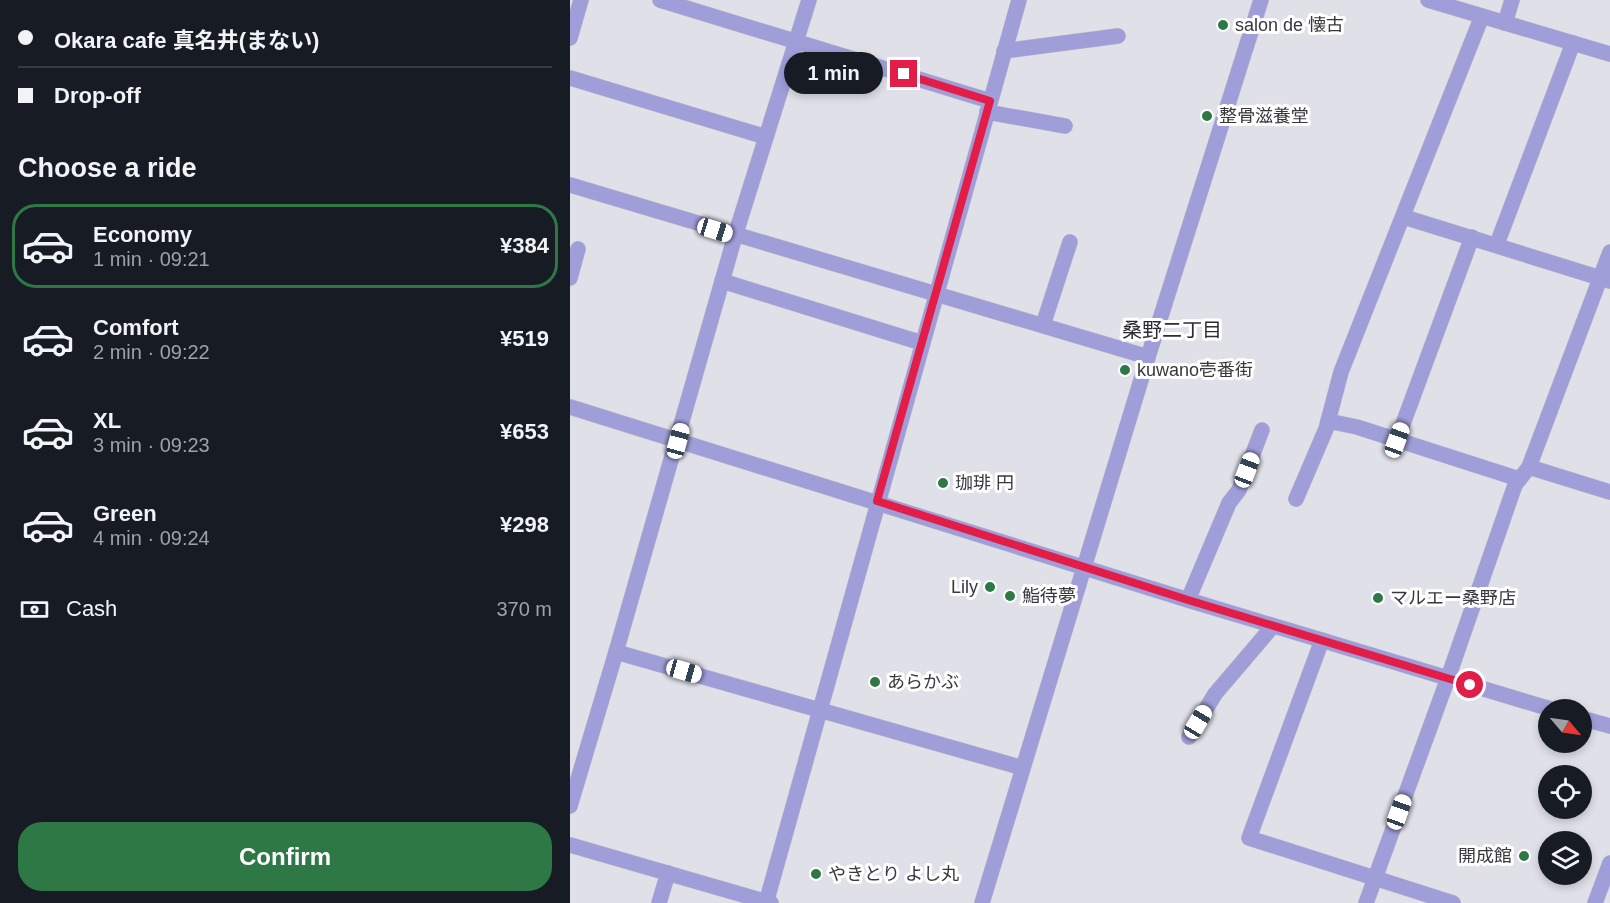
<!DOCTYPE html>
<html lang="en">
<head>
<meta charset="utf-8">
<style>
  :root { --surface:#171b24; --page:#242831; --text:#f1f3f6; --muted:#9ea1a6; --line:#363941; --accent:#2e7846 }
  body { margin:0; font-family:Helvetica,"Noto Sans JP",sans-serif; background:var(--page); color:var(--text); height:100vh; display:flex; flex-direction:column; font-size:22px; white-space:nowrap }
  * { box-sizing:border-box; margin:0 }
  p { font-size:20px; color:var(--muted) }
  .icon { flex:none; width:33px; height:33px; fill:none; stroke:currentColor; stroke-width:2; stroke-linecap:round; stroke-linejoin:round }
  .map { position:relative; flex:1; overflow:hidden }
  .side { display:flex; flex-direction:column; background:var(--surface); width:570px }
  .side>* { flex:none }
  .hud { display:grid; align-content:center; height:132px; padding:0 18px; background:var(--surface) }
  .needle { width:39px; rotate:119deg }
  .buttons { position:absolute; left:968px; top:699px; display:grid; gap:12px }
  .buttons a { display:grid; place-items:center; width:54px; height:54px; border-radius:50%; background:var(--surface); box-shadow:0 3px 9px #0003; font-size:30px }
  .end { position:absolute; width:27px; height:27px; margin:-14px; border:8px solid #e11d48; background:#fff; box-shadow:0 0 0 3px #fff }
  .from { border-radius:50% }
  .bubble { position:absolute; height:42px; border-radius:21px; background:var(--surface); box-shadow:0 3px 9px #0003; font-size:20px; font-weight:700; line-height:42px; text-align:center }
  .car { position:absolute; width:18px; height:36px; margin:-18px -9px; border-radius:8px; box-shadow:0 0 4px 2px #0007; background:linear-gradient(#fff 24%,#345 0 40%,#fff 0 76%,#345 0 86%,#fff 0) }
  .hud b { display:flex; align-items:center; gap:21px; height:57px; font-size:22px }
  .hud b+b { border-top:2px solid var(--line) }
  .hud i { width:15px; height:15px; background:var(--text) }
  ul { padding:0; list-style:none }
  li { display:flex; align-items:center; gap:18px; height:84px; margin:0 12px 9px; padding:0 6px; border:3px solid transparent; border-radius:24px }
  li div { flex:1 }
  li b { display:block; font-size:22px }
  li em { font-style:normal; font-weight:700 }
  li.selected { border-color:var(--accent) }
  li>.icon { width:54px; height:54px; stroke-width:1.5 }
  h2 { padding:0 18px; font-size:27px; line-height:72px }
  .pay { display:flex; align-items:center; gap:15px; height:66px; padding:0 18px; font-size:22px }
  .pay p { margin-inline-start:auto }
  .action { display:flex; gap:12px; margin-top:auto; padding:12px 18px }
  .action a { flex:1; height:69px; border-radius:24px; background:var(--accent); color:#fff; font-size:24px; font-weight:700; line-height:69px; text-align:center }
  main { display:flex; flex:1; min-height:0 }
  .map>svg:first-child { display:block }
</style>
</head>
<body>
<main>
<section class="side">
<div class="hud">
<b><i class="from"></i>Okara cafe 真名井(まない)</b>
<b><i></i>Drop-off</b>
</div>
<h2>Choose a ride</h2>
<ul>
<li class="selected"><svg class="icon" aria-label="car" viewBox="0 0 24 24"><path d="M5 17H2v-5l4-1 3-4h7l3 4 3 1v5h-3M9 17h6M6 11h13"/><circle cx="7" cy="17" r="2"/><circle cx="17" cy="17" r="2"/></svg><div><b>Economy</b><p>1 min · 09:21</p></div><em>¥384</em></li>
<li><svg class="icon" aria-label="car" viewBox="0 0 24 24"><path d="M5 17H2v-5l4-1 3-4h7l3 4 3 1v5h-3M9 17h6M6 11h13"/><circle cx="7" cy="17" r="2"/><circle cx="17" cy="17" r="2"/></svg><div><b>Comfort</b><p>2 min · 09:22</p></div><em>¥519</em></li>
<li><svg class="icon" aria-label="car" viewBox="0 0 24 24"><path d="M5 17H2v-5l4-1 3-4h7l3 4 3 1v5h-3M9 17h6M6 11h13"/><circle cx="7" cy="17" r="2"/><circle cx="17" cy="17" r="2"/></svg><div><b>XL</b><p>3 min · 09:23</p></div><em>¥653</em></li>
<li><svg class="icon" aria-label="car" viewBox="0 0 24 24"><path d="M5 17H2v-5l4-1 3-4h7l3 4 3 1v5h-3M9 17h6M6 11h13"/><circle cx="7" cy="17" r="2"/><circle cx="17" cy="17" r="2"/></svg><div><b>Green</b><p>4 min · 09:24</p></div><em>¥298</em></li>
</ul>
<div class="pay"><svg class="icon" aria-label="cash" viewBox="0 0 24 24"><path d="M3 7h18v10H3z"/><circle cx="12" cy="12" r="2"/></svg>Cash<p>370 m</p></div>
<div class="action"><a>Confirm</a></div>
</section>
<div class="map">
<svg width="1040" height="903" viewBox="0 0 1040 903">
  <rect width="100%" height="100%" fill="#e0e0e9"/>
  <g fill="none" stroke-linecap="round" stroke-linejoin="round">
    <defs>
      <g id="street">
        <polyline points="90,0 420,101"/>
        <polyline points="239,0 165,236 46,652 453,768"/>
        <polyline points="858,0 1040,54"/>
        <polyline points="935,23 942,0"/>
        <polyline points="0,38 11,0"/>
        <polyline points="434,51 548,36"/>
        <polyline points="0,78 196,137"/>
        <polyline points="417,112 495,126"/>
        <polyline points="0,185 578,357"/>
        <polyline points="834,217 1040,281"/>
        <polyline points="927,244 1003,43"/>
        <polyline points="0,278 8,249"/>
        <polyline points="152,281 352,343"/>
        <polyline points="473,325 500,242"/>
        <polyline points="0,407 618,600 984,710"/>
        <polyline points="758,421 787,427 949,479"/>
        <polyline points="827,440 902,237"/>
        <polyline points="959,467 1040,492"/>
        <polyline points="726,499 756,429 771,372 912,16"/>
        <polyline points="618,600 659,503 669,490 692,430"/>
        <polyline points="752,640 679,838 883,903"/>
        <polyline points="1011,718 1040,726"/>
        <polyline points="619,737 645,694 703,626"/>
        <polyline points="0,806 46,652"/>
        <polyline points="0,845 201,903"/>
        <polyline points="89,903 98,873"/>
        <polyline points="196,903 449,0"/>
        <polyline points="412,903 578,357 691,0"/>
        <polyline points="796,903 878,678 945,485 959,467 1040,252"/>
        <polyline points="1025,903 1040,863"/>
      </g>
    </defs>
    <use href="#street" stroke="#bebec6" stroke-width="16"/>
    <use href="#street" stroke="#a09ed9" stroke-width="15"/>
  </g>
  <g fill="none" stroke-linecap="round" stroke-linejoin="round">
    <polyline stroke="#e11d48" stroke-width="8" points="334,74 420,101 307,501 618,600 900,685"/>
  </g>
  <g fill="#2e7846" stroke="#fff" stroke-width="2">
    <circle cx="653" cy="25" r="6"/>
    <circle cx="637" cy="116" r="6"/>
    <circle cx="555" cy="370" r="6"/>
    <circle cx="373" cy="483" r="6"/>
    <circle cx="420" cy="587" r="6"/>
    <circle cx="440" cy="596" r="6"/>
    <circle cx="808" cy="598" r="6"/>
    <circle cx="305" cy="682" r="6"/>
    <circle cx="954" cy="856" r="6"/>
    <circle cx="246" cy="874" r="6"/>
  </g>
  <g text-anchor="middle" stroke-width="6" stroke-linejoin="round" paint-order="stroke">
    <g font-size="18" fill="#38383c" stroke="#fff" text-anchor="start">
      <text x="665" y="31">salon de 懐古</text>
      <text x="649" y="122">整骨滋養堂</text>
      <text x="567" y="376">kuwano壱番街</text>
      <text x="385" y="489">珈琲 円</text>
      <text x="408" y="593" text-anchor="end">Lily</text>
      <text x="452" y="602">鮨待夢</text>
      <text x="820" y="604">マルエー桑野店</text>
      <text x="317" y="688">あらかぶ</text>
      <text x="942" y="862" text-anchor="end">開成館</text>
      <text x="258" y="880">やきとり よし丸</text>
    </g>
    <g font-size="20" fill="#2b2b33" stroke="#fff">
      <text x="602" y="337">桑野二丁目</text>
    </g>
  </g>
</svg>
<div class="buttons">
<a><svg class="needle" viewBox="-14 -14 28 28"><path d="M0-13l5 13h-10z" fill="#e53935"/><path d="M0 13l5-13h-10z" fill="#9ea1a6"/></svg></a>
<a><svg class="icon" aria-label="locate" viewBox="0 0 24 24"><circle cx="12" cy="12" r="6"/><path d="M12 2v4M12 18v4M2 12h4M18 12h4"/></svg></a>
<a><svg class="icon" aria-label="layers" viewBox="0 0 24 24"><path d="M12 4l9 5-9 5-9-5zM3 14l9 5 9-5"/></svg></a>
</div>
<i class="end from" style="left:900px;top:685px"></i>
<i class="end" style="left:334px;top:74px"></i>
<div class="bubble" style="left:214px;top:52px;width:99px">1 min</div>
<i class="car" style="left:145px;top:230px;rotate:107deg"></i>
<i class="car" style="left:827px;top:440px;rotate:20deg"></i>
<i class="car" style="left:108px;top:441px;rotate:15deg"></i>
<i class="car" style="left:677px;top:470px;rotate:21deg"></i>
<i class="car" style="left:114px;top:671px;rotate:106deg"></i>
<i class="car" style="left:628px;top:722px;rotate:31deg"></i>
<i class="car" style="left:829px;top:812px;rotate:20deg"></i>
</div>
</main>
</body>
</html>
